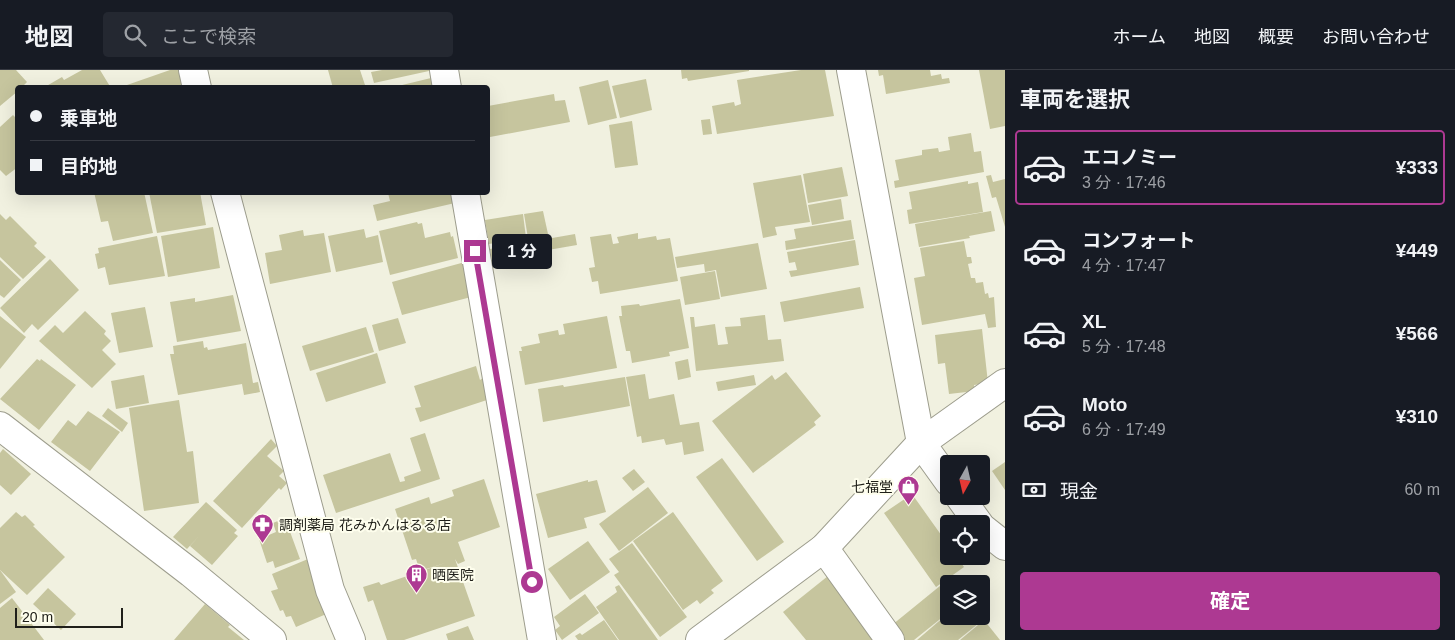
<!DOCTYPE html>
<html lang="ja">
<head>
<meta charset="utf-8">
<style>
  :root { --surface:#171b24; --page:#242831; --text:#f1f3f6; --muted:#9ea1a6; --line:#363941; --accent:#ad3992 }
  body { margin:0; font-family:Arial,"Noto Sans JP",sans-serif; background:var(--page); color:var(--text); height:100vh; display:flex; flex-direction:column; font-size:19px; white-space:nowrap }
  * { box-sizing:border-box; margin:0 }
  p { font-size:16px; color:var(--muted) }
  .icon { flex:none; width:28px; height:28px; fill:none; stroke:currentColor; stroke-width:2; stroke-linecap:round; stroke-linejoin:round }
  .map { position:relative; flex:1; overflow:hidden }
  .sheet { display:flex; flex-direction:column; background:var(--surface); width:450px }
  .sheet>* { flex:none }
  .guide { position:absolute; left:15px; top:15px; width:475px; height:110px; border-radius:5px; box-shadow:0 5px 20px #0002; display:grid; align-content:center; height:110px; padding:0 15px; background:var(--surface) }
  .needle { width:32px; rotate:188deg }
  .buttons { position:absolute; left:940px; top:385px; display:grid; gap:10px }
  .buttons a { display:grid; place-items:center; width:50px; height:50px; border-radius:5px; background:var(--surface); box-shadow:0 5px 20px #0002; font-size:25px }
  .scale { position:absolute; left:15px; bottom:12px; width:108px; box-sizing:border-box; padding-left:5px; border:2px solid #20201a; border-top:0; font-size:14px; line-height:18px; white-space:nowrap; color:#20201a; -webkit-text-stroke:4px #fefeed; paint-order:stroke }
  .end { position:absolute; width:22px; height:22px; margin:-11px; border:6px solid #ad3992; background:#fff; box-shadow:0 0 0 2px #fff }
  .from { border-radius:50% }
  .bubble { position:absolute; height:35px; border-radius:5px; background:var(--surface); box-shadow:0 5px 20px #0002; font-size:16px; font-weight:700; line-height:35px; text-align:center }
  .guide b { display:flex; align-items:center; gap:18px; height:48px; font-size:19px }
  .guide b+b { border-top:1px solid var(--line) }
  .guide i { width:12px; height:12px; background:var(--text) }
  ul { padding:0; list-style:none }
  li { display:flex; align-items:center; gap:15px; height:75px; margin:0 10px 8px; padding:0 5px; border:2px solid transparent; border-radius:5px }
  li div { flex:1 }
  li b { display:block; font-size:19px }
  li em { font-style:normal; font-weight:700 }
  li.current { border-color:var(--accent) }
  li>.icon { width:45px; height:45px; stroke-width:1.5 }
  h2 { padding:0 15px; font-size:22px; line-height:60px }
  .pay { display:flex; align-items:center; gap:12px; height:55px; padding:0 15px; font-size:19px }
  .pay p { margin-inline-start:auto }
  .action { display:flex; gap:10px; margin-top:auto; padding:10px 15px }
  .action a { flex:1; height:58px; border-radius:5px; background:var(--accent); color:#fff; font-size:20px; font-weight:700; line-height:58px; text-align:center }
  header { display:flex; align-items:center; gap:30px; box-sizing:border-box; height:70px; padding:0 25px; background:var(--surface); border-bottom:1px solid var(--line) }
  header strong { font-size:24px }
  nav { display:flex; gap:28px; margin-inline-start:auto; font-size:18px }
  .search { width:350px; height:45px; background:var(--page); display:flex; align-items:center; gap:12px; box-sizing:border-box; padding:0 18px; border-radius:5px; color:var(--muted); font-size:19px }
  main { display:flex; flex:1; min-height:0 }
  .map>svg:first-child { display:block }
</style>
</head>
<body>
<header>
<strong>地図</strong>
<div class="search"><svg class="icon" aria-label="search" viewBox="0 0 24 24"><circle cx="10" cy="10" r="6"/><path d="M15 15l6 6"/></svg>ここで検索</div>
<nav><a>ホーム</a><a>地図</a><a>概要</a><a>お問い合わせ</a></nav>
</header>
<main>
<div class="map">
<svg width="1005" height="570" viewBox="0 0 1005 570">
  <rect width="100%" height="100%" fill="#f1f1e0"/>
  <g fill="#c6c59e">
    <polygon points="0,0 16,0 27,12 21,18 18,18 18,21 0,36"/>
    <polygon points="82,0 100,0 111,18 43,18 62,7 64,10"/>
    <polygon points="170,0 178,0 184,18 128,18 127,15"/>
    <polygon points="328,0 360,0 366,18 333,18"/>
    <polygon points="382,0 429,0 429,1 374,13 371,2"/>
    <polygon points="681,0 749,0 749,1 688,11 687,8 682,9"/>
    <polygon points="801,0 825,0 834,46 717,64 712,36 734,32 735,36 741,34 737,10"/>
    <polygon points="878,0 930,0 931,6 941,4 942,9 949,8 950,13 886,24 883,5 879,6"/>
    <polygon points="979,0 1005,0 1005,56 990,59"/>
    <polygon points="431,8 433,18 394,18 394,17"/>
    <polygon points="646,9 652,40 620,48 612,16"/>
    <polygon points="608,10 617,48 588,55 579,17"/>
    <polygon points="554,24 555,31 565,30 570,52 490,67 488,36"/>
    <polygon points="13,45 18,50 18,97 6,106 0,100 0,57"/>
    <polygon points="710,49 712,64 703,65 701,50"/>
    <polygon points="632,51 638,95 615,98 609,55"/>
    <polygon points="971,63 974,82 981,81 984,102 895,118 894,111 899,110 895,90 922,85 922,80 938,78 939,82 950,80 948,67"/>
    <polygon points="842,97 848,126 808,133 803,104"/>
    <polygon points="801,105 810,152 775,157 777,165 763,168 753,113"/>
    <polygon points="991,105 993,112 1005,109 1005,157 996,127 992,128 986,106"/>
    <polygon points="968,111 968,114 978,112 983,142 909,154 907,140 912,139 909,122"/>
    <polygon points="94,122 144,122 153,163 113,171 108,151 101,152"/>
    <polygon points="149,122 200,122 206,155 157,163"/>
    <polygon points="452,122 455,133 377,151 373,135 390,131 388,123"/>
    <polygon points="841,129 844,149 812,155 808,135"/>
    <polygon points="543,141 548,164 528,168 524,144"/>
    <polygon points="991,141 995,161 969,166 970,168 919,177 915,154"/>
    <polygon points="0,144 6,150 10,146 37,173 34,176 46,187 23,209 0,187"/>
    <polygon points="523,144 526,168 489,174 485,150"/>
    <polygon points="851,150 854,169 786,180 785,171 796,169 794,159"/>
    <polygon points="417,152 418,154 422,153 425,168 450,162 451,167 453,166 458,188 390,205 379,161"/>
    <polygon points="213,157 220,198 168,207 161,166"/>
    <polygon points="364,159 366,168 378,165 383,192 336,202 328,166"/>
    <polygon points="303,160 304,166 324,163 331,202 270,214 265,183 282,180 279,165"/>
    <polygon points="638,163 638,169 656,166 657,170 670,168 678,211 600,224 598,211 592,212 589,198 595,197 590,167 611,164 613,174 619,173 617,167"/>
    <polygon points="575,164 577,175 548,180 550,186 503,195 503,191 492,192 490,179"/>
    <polygon points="157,166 165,206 109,215 105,197 98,199 95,184 99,183 98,178"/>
    <polygon points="855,170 859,195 791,207 789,201 797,200 795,192 789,193 787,182"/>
    <polygon points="964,171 967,187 971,187 972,193 968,194 971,208 975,208 976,213 983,212 985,224 988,223 989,228 994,227 996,257 988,258 985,244 922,255 914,208 925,206 920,178"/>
    <polygon points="758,173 767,219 721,227 716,200 705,202 704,194 677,198 675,187"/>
    <polygon points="50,189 79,220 38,260 32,254 24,263 0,238"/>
    <polygon points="0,190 21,210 4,228 0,225"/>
    <polygon points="465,192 475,226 402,245 392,212"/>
    <polygon points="715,201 720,229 685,235 680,207"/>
    <polygon points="860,217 864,238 784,252 780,232"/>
    <polygon points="233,225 241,261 177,272 170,232 195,228 195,232"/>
    <polygon points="680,229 689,278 669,282 670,286 632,293 630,281 626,281 619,246 622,246 621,236 639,234 640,236"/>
    <polygon points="145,237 153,277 119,283 111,243"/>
    <polygon points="85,241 106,261 104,264 111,271 102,280 116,294 92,318 39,271 55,255 63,263"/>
    <polygon points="765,245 768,270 781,269 784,291 696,301 690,247 694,247 695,257 715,254 718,275 728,274 725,257 741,256 740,248"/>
    <polygon points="0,246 26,267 0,299"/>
    <polygon points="607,246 617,298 525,315 519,281 522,281 521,277 540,273 538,264 558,260 559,265 565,264 563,254"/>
    <polygon points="398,248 406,273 379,281 372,255"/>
    <polygon points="366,257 374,282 310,301 302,276"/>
    <polygon points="982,259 988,313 974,315 975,321 949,324 945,293 938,294 935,265"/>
    <polygon points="203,271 204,278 207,277 208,280 246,273 253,313 258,312 260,322 244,325 242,314 178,325 170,284 174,284 173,276"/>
    <polygon points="377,283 386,313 326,332 316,303"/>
    <polygon points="37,289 40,291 41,289 76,315 39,360 0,329"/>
    <polygon points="688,289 691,307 678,310 675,292"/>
    <polygon points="476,296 480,310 483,308 490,329 420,352 415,338 421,337 414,316"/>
    <polygon points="786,302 821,346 814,352 816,355 753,403 712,351 772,305 775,310"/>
    <polygon points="645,304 649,329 674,324 680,355 699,352 704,381 684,385 682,372 666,375 664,369 642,373 641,366 637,367 626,307"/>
    <polygon points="144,305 149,333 116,339 111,311"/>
    <polygon points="754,305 756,315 718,321 716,312"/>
    <polygon points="625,307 630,336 543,352 538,319 563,315 564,317"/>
    <polygon points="179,330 187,382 193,381 199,433 144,441 129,338"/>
    <polygon points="108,338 128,353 122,362 102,346"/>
    <polygon points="88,341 120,362 90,401 51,372 68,350 76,356"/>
    <polygon points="425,363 440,409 336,443 323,405 390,383 400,412 405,411 404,407 421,401 410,368"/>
    <polygon points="271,369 277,376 267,386 284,401 279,406 287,413 281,420 279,418 242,458 213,431"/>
    <polygon points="3,379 31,404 11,425 0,415 0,383"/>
    <polygon points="722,388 784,472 757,491 696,407"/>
    <polygon points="1005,392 1005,420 992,401"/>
    <polygon points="634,399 645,412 633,421 622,408"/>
    <polygon points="484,409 500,457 458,472 465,491 458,494 455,489 475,546 404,570 387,570 373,530 368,532 363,517 379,512 381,515 445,493 420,501 416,489 412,490 395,439 429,427 431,434 454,426 452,420"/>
    <polygon points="588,410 588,412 597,410 606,442 584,448 587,458 548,468 536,424"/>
    <polygon points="648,417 668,443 619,481 599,454"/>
    <polygon points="912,424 949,476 949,486 956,486 964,497 936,517 884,443"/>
    <polygon points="206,432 237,460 234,463 238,466 212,495 190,476 199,466 187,479 173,467"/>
    <polygon points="16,442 22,447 25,445 35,455 33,456 65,487 27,525 0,500 0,458"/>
    <polygon points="673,442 723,511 711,520 714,523 700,534 697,530 683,540 633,471"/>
    <polygon points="285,448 300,489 275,498 273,491 267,493 259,469 276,462 273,453"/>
    <polygon points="588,471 610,502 570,530 548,499"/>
    <polygon points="632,473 687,547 660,567 614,505 619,502 609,489"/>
    <polygon points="308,489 331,542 296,557 291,546 286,547 283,540 280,541 271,521 278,519 272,504"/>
    <polygon points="0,500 16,522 0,534"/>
    <polygon points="828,506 880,570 806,570 783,542"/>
    <polygon points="951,507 956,514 949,514 949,542 914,570 905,570 892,555"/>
    <polygon points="619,515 658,570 619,570 596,537 617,522 615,517"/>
    <polygon points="48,518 76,544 61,560 33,534"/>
    <polygon points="585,524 599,543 562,570 555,560 560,556 554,547"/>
    <polygon points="12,528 44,570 0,570 0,538"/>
    <polygon points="205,534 230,555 228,557 244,570 174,570"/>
    <polygon points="949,543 949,546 982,546 984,549 958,570 917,570 938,552 943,558 938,552"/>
    <polygon points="604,550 618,570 578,570 575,566 580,563 582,565"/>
    <polygon points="984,550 1000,570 960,570"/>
    <polygon points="468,556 474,570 448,570 446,564"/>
  </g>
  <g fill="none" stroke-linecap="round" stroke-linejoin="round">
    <defs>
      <g id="minor">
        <polyline points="193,0 197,18"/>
        <polyline points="444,0 447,18"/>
        <polyline points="851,0 921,373 949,412"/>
        <polyline points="225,122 330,520 351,570"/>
        <polyline points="465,122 542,570"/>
        <polyline points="0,356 191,503 272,570"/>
        <polyline points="959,426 979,454"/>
        <polyline points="981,457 1005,476"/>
        <polyline points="824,478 890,570"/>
        <polyline points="700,570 824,478 921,373 1005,313"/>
      </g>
    </defs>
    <use href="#minor" stroke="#9d9d8d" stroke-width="30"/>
    <use href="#minor" stroke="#fff" stroke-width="28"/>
  </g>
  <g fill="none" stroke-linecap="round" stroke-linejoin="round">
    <polyline stroke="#ad3992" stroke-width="6" points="475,181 532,512"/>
  </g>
  <defs>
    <symbol id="shop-pin" viewBox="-11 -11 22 30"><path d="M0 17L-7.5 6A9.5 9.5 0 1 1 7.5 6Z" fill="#ad3992" stroke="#fefeed"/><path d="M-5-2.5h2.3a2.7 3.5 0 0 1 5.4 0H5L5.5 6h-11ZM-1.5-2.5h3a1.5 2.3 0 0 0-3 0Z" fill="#fff"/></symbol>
    <symbol id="pharmacy-pin" viewBox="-11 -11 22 30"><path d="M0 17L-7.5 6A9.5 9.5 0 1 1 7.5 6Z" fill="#ad3992" stroke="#fefeed"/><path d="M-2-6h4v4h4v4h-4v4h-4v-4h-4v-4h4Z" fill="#fff"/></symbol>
    <symbol id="building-pin" viewBox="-11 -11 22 30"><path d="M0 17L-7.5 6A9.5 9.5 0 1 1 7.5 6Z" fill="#ad3992" stroke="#fefeed"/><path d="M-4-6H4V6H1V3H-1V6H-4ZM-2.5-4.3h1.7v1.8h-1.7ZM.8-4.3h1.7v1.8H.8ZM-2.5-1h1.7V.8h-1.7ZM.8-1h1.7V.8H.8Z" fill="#fff"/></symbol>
  </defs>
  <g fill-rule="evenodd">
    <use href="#shop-pin" x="896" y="404" width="25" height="34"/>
    <use href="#pharmacy-pin" x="250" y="442" width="25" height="34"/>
    <use href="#building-pin" x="404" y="492" width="25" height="34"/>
  </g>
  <g text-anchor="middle" stroke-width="4" stroke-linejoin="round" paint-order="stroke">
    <g font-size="14" fill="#20201a" stroke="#fefeed" text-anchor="start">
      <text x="893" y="422" text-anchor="end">七福堂</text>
      <text x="279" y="460">調剤薬局 花みかんはるる店</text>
      <text x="432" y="510">晒医院</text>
    </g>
  </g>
</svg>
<div class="buttons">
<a><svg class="needle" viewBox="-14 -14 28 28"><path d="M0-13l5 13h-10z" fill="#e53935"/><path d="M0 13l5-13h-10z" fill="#9ea1a6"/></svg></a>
<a><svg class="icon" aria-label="locate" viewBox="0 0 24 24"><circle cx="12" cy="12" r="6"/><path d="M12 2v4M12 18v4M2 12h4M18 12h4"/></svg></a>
<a><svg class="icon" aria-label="layers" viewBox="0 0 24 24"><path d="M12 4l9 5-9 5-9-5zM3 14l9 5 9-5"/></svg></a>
</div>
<div class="scale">20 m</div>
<i class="end from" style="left:532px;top:512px"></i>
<i class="end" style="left:475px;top:181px"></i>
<div class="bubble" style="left:492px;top:164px;width:60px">1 分</div>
<div class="guide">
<b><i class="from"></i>乗車地</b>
<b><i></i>目的地</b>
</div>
</div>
<section class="sheet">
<h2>車両を選択</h2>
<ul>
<li class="current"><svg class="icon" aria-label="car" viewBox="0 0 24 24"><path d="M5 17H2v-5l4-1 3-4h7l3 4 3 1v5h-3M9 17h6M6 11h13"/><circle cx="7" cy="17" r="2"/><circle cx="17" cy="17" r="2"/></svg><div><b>エコノミー</b><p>3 分 · 17:46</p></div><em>¥333</em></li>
<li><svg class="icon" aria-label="car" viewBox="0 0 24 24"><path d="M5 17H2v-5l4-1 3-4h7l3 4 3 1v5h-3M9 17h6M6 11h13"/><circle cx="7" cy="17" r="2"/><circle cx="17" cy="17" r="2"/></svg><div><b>コンフォート</b><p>4 分 · 17:47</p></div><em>¥449</em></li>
<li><svg class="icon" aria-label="car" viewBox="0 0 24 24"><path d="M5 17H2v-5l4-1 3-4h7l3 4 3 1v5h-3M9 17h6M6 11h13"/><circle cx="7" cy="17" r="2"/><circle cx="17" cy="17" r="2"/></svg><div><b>XL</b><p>5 分 · 17:48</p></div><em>¥566</em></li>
<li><svg class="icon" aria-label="car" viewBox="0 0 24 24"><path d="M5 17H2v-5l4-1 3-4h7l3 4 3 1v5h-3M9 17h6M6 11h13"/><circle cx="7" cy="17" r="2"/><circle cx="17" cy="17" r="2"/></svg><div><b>Moto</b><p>6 分 · 17:49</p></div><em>¥310</em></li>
</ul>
<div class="pay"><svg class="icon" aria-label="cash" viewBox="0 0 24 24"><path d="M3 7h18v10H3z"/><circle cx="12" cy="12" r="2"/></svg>現金<p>60 m</p></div>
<div class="action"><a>確定</a></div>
</section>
</main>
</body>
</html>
